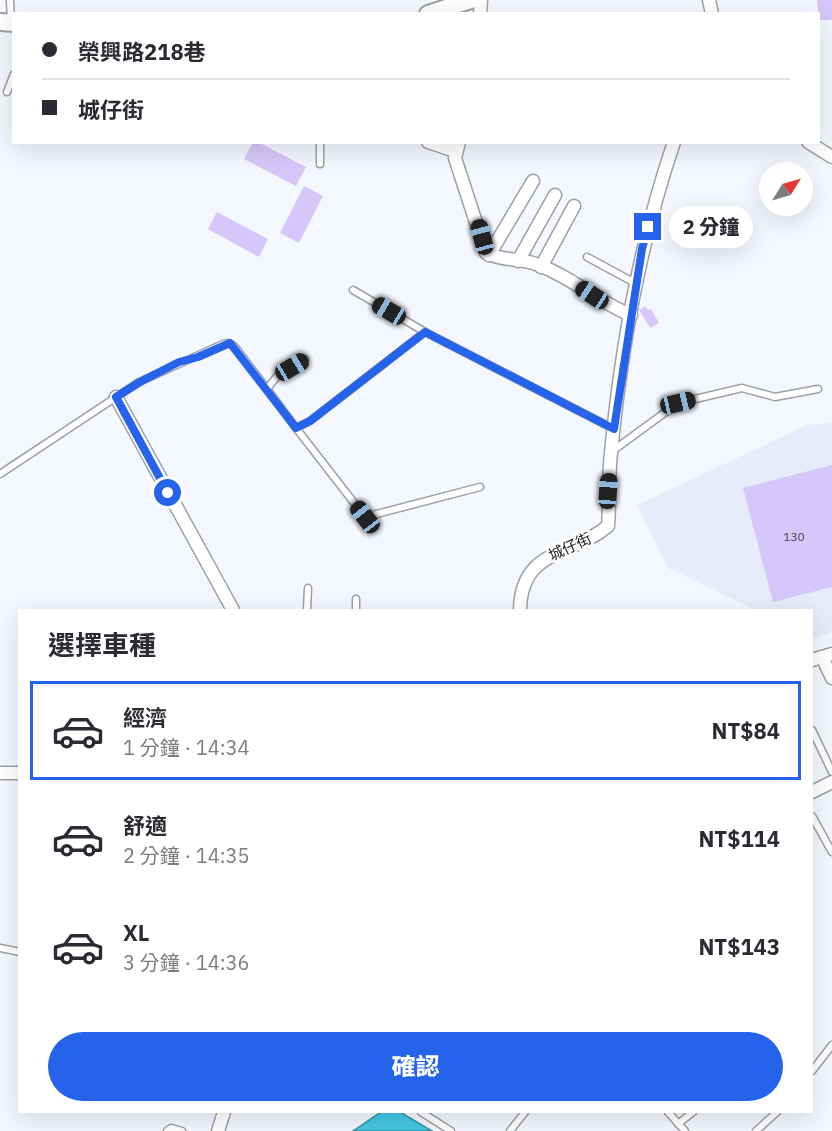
<!DOCTYPE html>
<html lang="zh-TW">
<head>
<meta charset="utf-8">
<style>
  :root { --surface:#fff; --page:#f7f7f7; --text:#2b2b33; --muted:#7c7c81; --line:#e1e1e2; --accent:#2563eb }
  body { margin:0; font-family:"IBM Plex Sans","Noto Sans TC",sans-serif; background:var(--page); color:var(--text); height:100vh; display:flex; flex-direction:column; font-size:22px; white-space:nowrap }
  * { box-sizing:border-box; margin:0 }
  p { font-size:20px; color:var(--muted) }
  .icon { flex:none; width:33px; height:33px; fill:none; stroke:currentColor; stroke-width:2; stroke-linecap:round; stroke-linejoin:round }
  .map { position:relative; flex:1; overflow:hidden }
  .panel { position:absolute; left:18px; top:609px; width:795px; height:504px; display:flex; flex-direction:column; background:var(--surface); border-radius:0px; box-shadow:0 6px 24px #0002 }
  .panel>* { flex:none }
  .guide { position:absolute; left:12px; top:12px; width:808px; height:132px; border-radius:0px; box-shadow:0 6px 24px #0002; display:grid; align-content:center; height:132px; padding:0 30px; background:var(--surface) }
  .needle { width:39px; rotate:53deg }
  .buttons { position:absolute; left:759px; top:162px; display:grid; gap:12px }
  .buttons a { display:grid; place-items:center; width:54px; height:54px; border-radius:50%; background:var(--surface); box-shadow:0 6px 24px #0002; font-size:30px }
  .end { position:absolute; width:27px; height:27px; margin:-14px; border:8px solid #2563eb; background:#fff; box-shadow:0 0 0 3px #fff }
  .from { border-radius:50% }
  .bubble { position:absolute; height:42px; border-radius:21px; background:var(--surface); box-shadow:0 6px 24px #0002; font-size:20px; font-weight:800; line-height:42px; text-align:center }
  .car { position:absolute; width:18px; height:36px; margin:-18px -9px; border-radius:8px; box-shadow:0 0 4px 2px #0007; background:linear-gradient(#222 24%,#8ab4d8 0 40%,#222 0 76%,#8ab4d8 0 86%,#222 0) }
  .guide b { display:flex; align-items:center; gap:21px; height:57px; font-size:22px }
  .guide b+b { border-top:2px solid var(--line) }
  .guide i { width:15px; height:15px; background:var(--text) }
  ul { padding:0; list-style:none }
  li { display:flex; align-items:center; gap:18px; height:99px; margin:0 12px 9px; padding:0 18px; border:3px solid transparent; border-radius:0px }
  li div { flex:1 }
  li b { display:block; font-size:22px }
  li em { font-style:normal; font-weight:800 }
  li.selected { border-color:var(--accent) }
  li>.icon { width:54px; height:54px; stroke-width:1.5 }
  h2 { padding:0 30px; font-size:27px; line-height:72px }
  .primary-button { display:flex; gap:12px; margin-top:auto; padding:12px 30px }
  .primary-button a { flex:1; height:69px; border-radius:36px; background:var(--accent); color:#fff; font-size:24px; font-weight:800; line-height:69px; text-align:center }
  .map>svg:first-child { display:block }
</style>
</head>
<body>
<div class="map">
<svg width="832" height="1131" viewBox="0 0 832 1131">
  <rect width="100%" height="100%" fill="#f5f7fe"/>
  <polygon fill="#e8ebf9" points="832,423 832,632 812,639 812,610 755,610 668,568 637,505 807,425"/>
  <polygon fill="#44c6e3" stroke="#3691a6" stroke-width="1.5" points="381,1112 400,1112 432,1131 353,1131"/>
  <g fill="#d5c7f9">
    <polygon points="817,0 832,0 832,20 819,20"/>
    <polygon points="253,142 258,142 306,167 296,186 244,159"/>
    <polygon points="304,186 323,196 299,243 280,233"/>
    <polygon points="217,212 268,239 259,257 208,229"/>
    <polygon points="646,306 648,310 651,309 659,323 650,328 639,310"/>
    <polygon points="832,465 832,587 773,602 743,488"/>
  </g>
  <g fill="none" stroke-linecap="round" stroke-linejoin="round">
    <defs>
      <g id="lane">
        <polyline points="10,0 11,20"/>
        <polyline points="7,92 14,74"/>
        <polyline points="320,142 320,164"/>
        <polyline points="587,257 637,284"/>
        <polyline points="353,290 425,332 614,429"/>
        <polyline points="305,359 278,375 267,389 296,428 310,421 425,332"/>
        <polyline points="296,428 365,517 480,487"/>
        <polyline points="611,452 678,403 742,388 775,397 818,389"/>
        <polyline points="0,474 139,382 223,344 229,343 235,347 267,389"/>
        <polyline points="307,610 308,588"/>
        <polyline points="356,610 356,599"/>
        <polyline points="812,730 832,772"/>
        <polyline points="812,816 832,852"/>
        <polyline points="0,948 20,952"/>
        <polyline points="812,1071 832,1045"/>
        <polyline points="421,1112 451,1131"/>
        <polyline points="668,1112 685,1131"/>
        <polyline points="678,1124 693,1112"/>
        <polyline points="167,1131 171,1128 182,1131"/>
        <polyline points="510,1131 525,1112"/>
        <polyline points="756,1131 777,1112"/>
      </g>
      <g id="street">
        <polyline points="709,0 712,14"/>
        <polyline points="480,14 481,0"/>
        <polyline points="428,142 455,151"/>
        <path d="M459,142L455,158L486,253C502,261 520,258 536,264C570,276 598,302 631,315"/>
        <polyline points="808,142 832,157"/>
        <polyline points="489,255 533,181"/>
        <polyline points="518,261 555,195"/>
        <polyline points="541,267 574,206"/>
        <polyline points="116,397 233,610"/>
        <path d="M520,610C521,548 573,556 608,526C610,502 608,477 611,453C621,348 640,242 674,142"/>
        <polyline points="822,657 832,678"/>
        <polyline points="812,660 832,654"/>
        <polyline points="0,773 20,773"/>
        <polyline points="812,792 832,782"/>
        <polyline points="218,1131 224,1112"/>
      </g>
      <g id="secondary">
        <polyline points="428,14 471,0"/>
        <polyline points="0,22 14,23"/>
      </g>
    </defs>
    <use href="#lane" stroke="#9ea0a6" stroke-width="9"/>
    <use href="#street" stroke="#9ea0a6" stroke-width="15"/>
    <use href="#secondary" stroke="#9ea0a6" stroke-width="20"/>
    <use href="#lane" stroke="#fff" stroke-width="6"/>
    <use href="#street" stroke="#fff" stroke-width="12"/>
    <use href="#secondary" stroke="#fff" stroke-width="16"/>
  </g>
  <g fill="none" stroke-linecap="round" stroke-linejoin="round">
    <polyline stroke="#2563eb" stroke-width="8" points="168,493 116,397 140,382 179,362 198,357 230,343 296,428 310,421 425,332 614,429 642,249 648,227"/>
  </g>
  <g text-anchor="middle" stroke-width="6" stroke-linejoin="round" paint-order="stroke">
    <g font-size="12" fill="#454250">
      <text x="794" y="541">130</text>
    </g>
    <g font-size="15" fill="#151618" stroke="#fff">
      <text transform="translate(570 547) rotate(-25)" y="5">城仔街</text>
    </g>
  </g>
</svg>
<div class="buttons">
<a><svg class="needle" viewBox="-14 -14 28 28"><path d="M0-13l5 13h-10z" fill="#e53935"/><path d="M0 13l5-13h-10z" fill="#7c7c81"/></svg></a>
</div>
<i class="end from" style="left:168px;top:493px"></i>
<i class="end" style="left:648px;top:227px"></i>
<div class="bubble" style="left:669px;top:206px;width:84px">2 分鐘</div>
<i class="car" style="left:482px;top:237px;rotate:345deg"></i>
<i class="car" style="left:592px;top:295px;rotate:303deg"></i>
<i class="car" style="left:389px;top:311px;rotate:300deg"></i>
<i class="car" style="left:292px;top:367px;rotate:59deg"></i>
<i class="car" style="left:678px;top:403px;rotate:77deg"></i>
<i class="car" style="left:608px;top:491px;rotate:4deg"></i>
<i class="car" style="left:365px;top:517px;rotate:322deg"></i>
<div class="guide">
<b><i class="from"></i>榮興路218巷</b>
<b><i></i>城仔街</b>
</div>
<section class="panel">
<h2>選擇車種</h2>
<ul>
<li class="selected"><svg class="icon" aria-label="car" viewBox="0 0 24 24"><path d="M5 17H2v-5l4-1 3-4h7l3 4 3 1v5h-3M9 17h6M6 11h13"/><circle cx="7" cy="17" r="2"/><circle cx="17" cy="17" r="2"/></svg><div><b>經濟</b><p>1 分鐘 · 14:34</p></div><em>NT$84</em></li>
<li><svg class="icon" aria-label="car" viewBox="0 0 24 24"><path d="M5 17H2v-5l4-1 3-4h7l3 4 3 1v5h-3M9 17h6M6 11h13"/><circle cx="7" cy="17" r="2"/><circle cx="17" cy="17" r="2"/></svg><div><b>舒適</b><p>2 分鐘 · 14:35</p></div><em>NT$114</em></li>
<li><svg class="icon" aria-label="car" viewBox="0 0 24 24"><path d="M5 17H2v-5l4-1 3-4h7l3 4 3 1v5h-3M9 17h6M6 11h13"/><circle cx="7" cy="17" r="2"/><circle cx="17" cy="17" r="2"/></svg><div><b>XL</b><p>3 分鐘 · 14:36</p></div><em>NT$143</em></li>
</ul>
<div class="primary-button"><a>確認</a></div>
</section>
</div>
</body>
</html>
